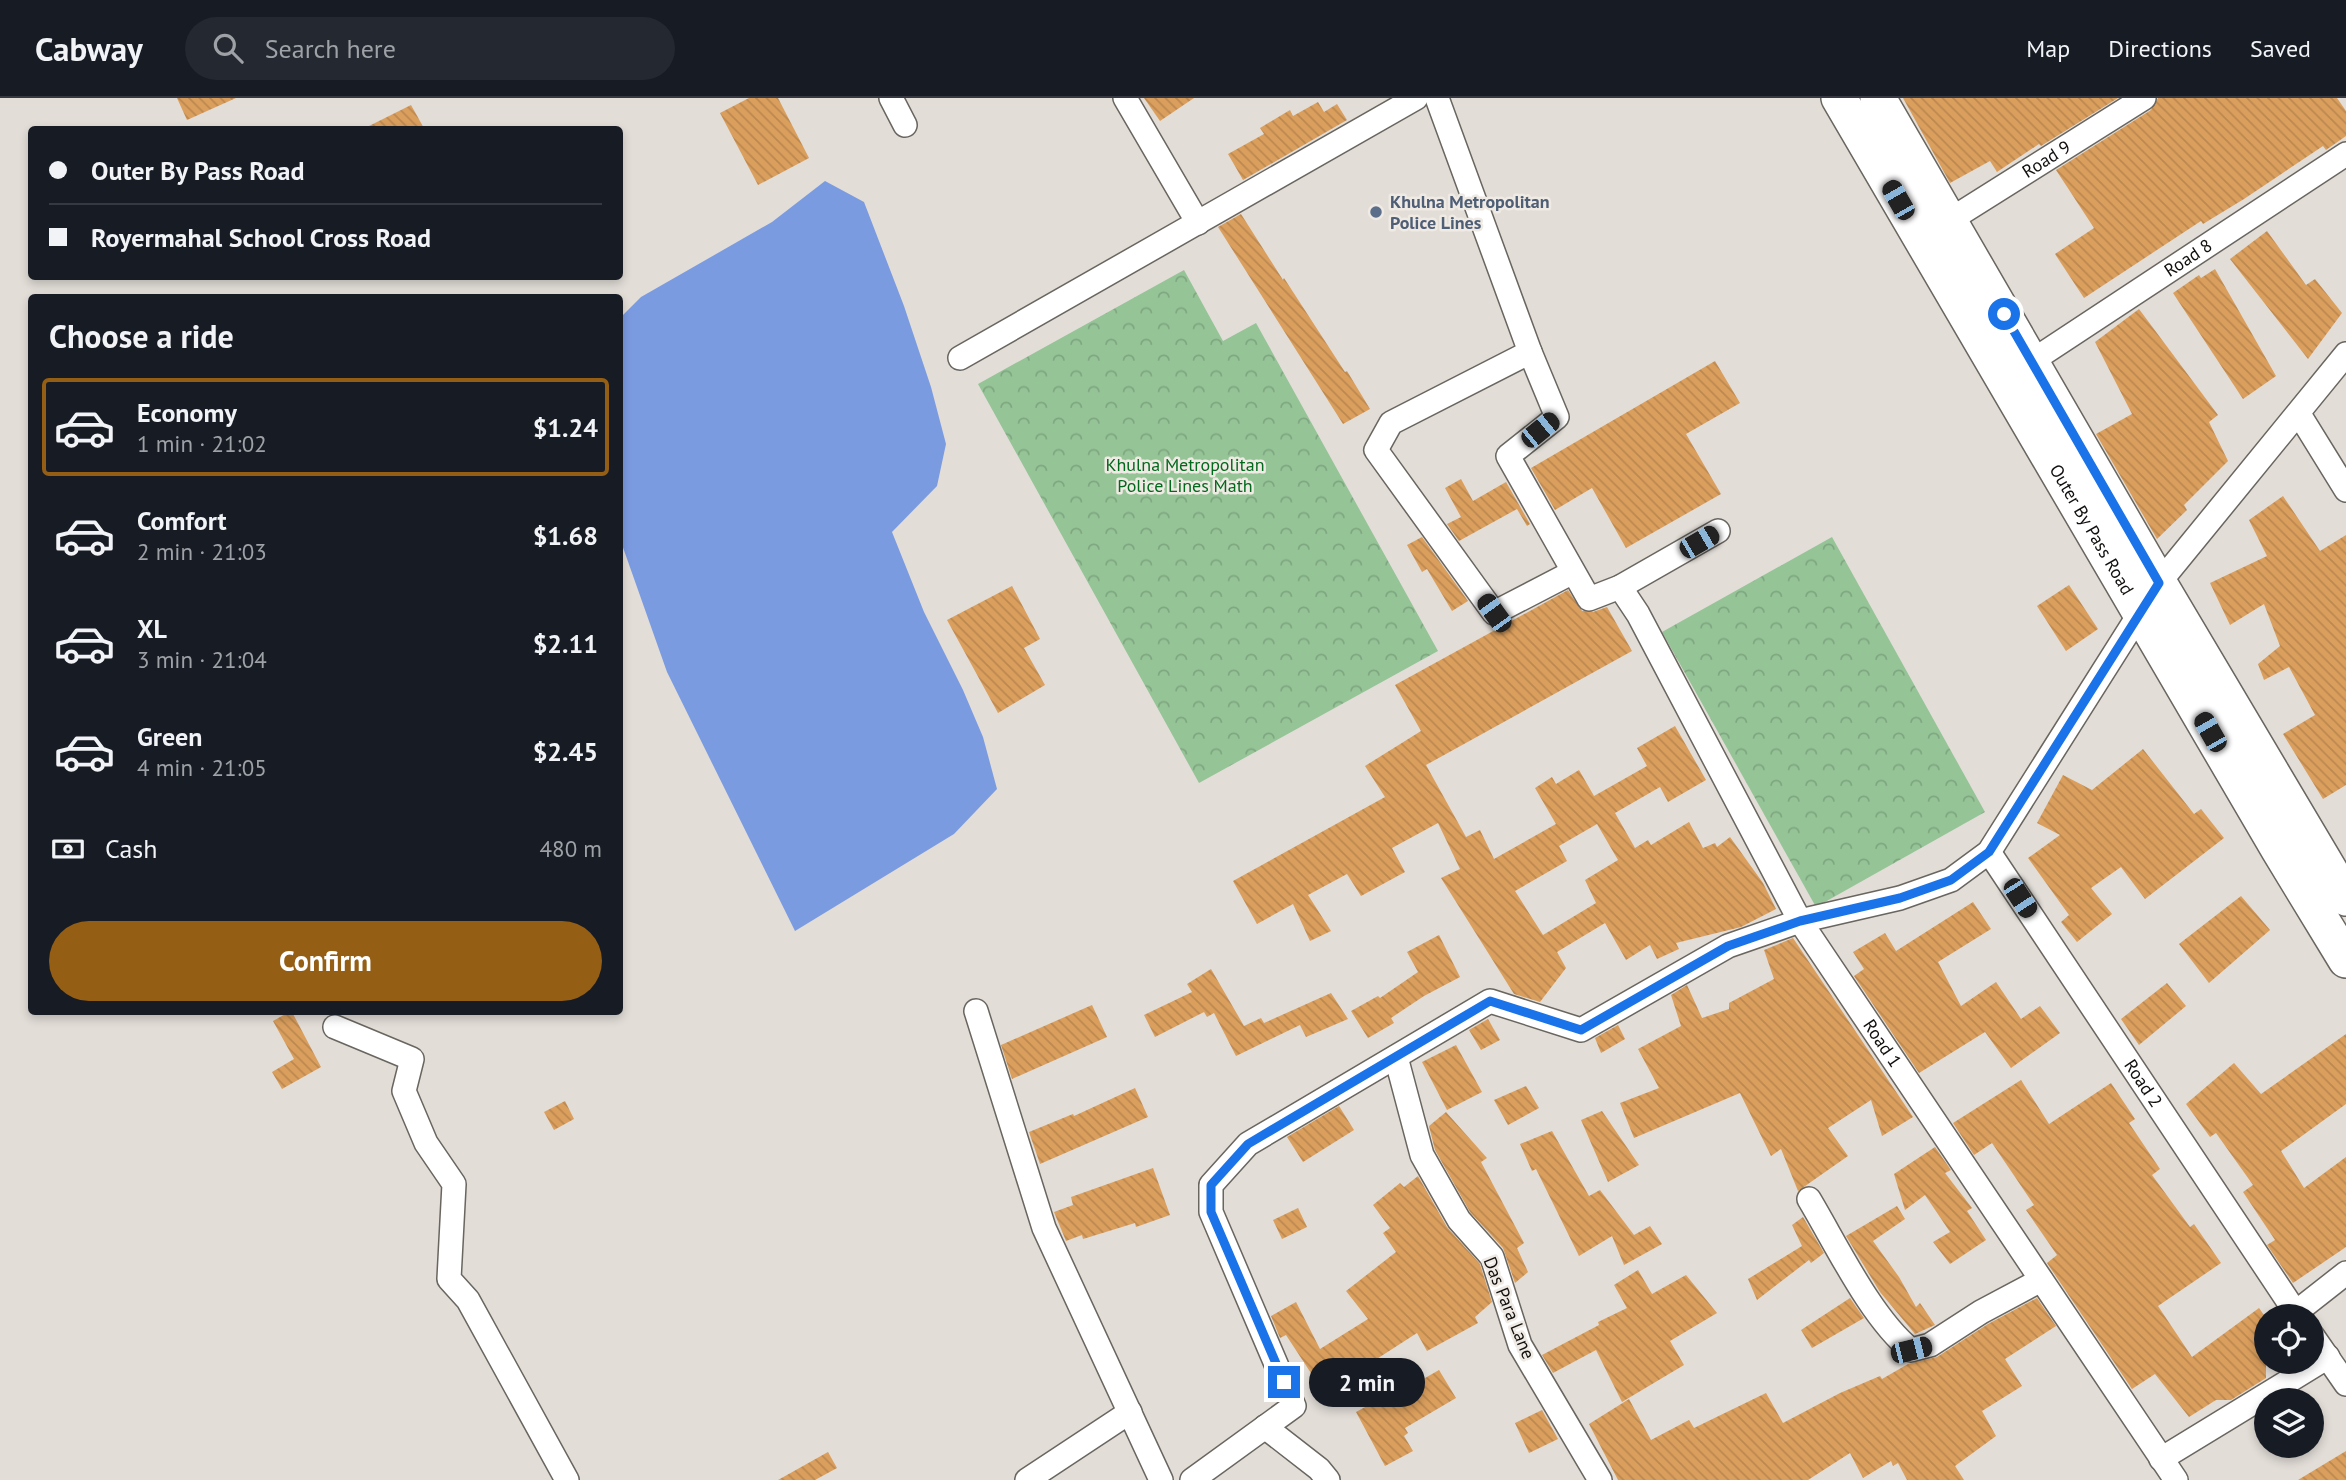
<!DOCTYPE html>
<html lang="en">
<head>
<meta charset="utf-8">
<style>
  :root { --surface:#171b24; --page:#242831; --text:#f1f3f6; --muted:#9ea1a6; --line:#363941; --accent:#945f14 }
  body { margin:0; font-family:"PT Sans",sans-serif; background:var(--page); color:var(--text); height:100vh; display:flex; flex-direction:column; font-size:26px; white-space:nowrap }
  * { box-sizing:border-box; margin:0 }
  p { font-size:23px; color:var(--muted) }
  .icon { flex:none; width:38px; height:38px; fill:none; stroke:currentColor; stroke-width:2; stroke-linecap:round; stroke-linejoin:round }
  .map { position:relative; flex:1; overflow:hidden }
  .drawer { position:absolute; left:28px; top:196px; width:595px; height:721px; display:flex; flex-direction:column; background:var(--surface); border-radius:7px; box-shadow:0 4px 10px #0003 }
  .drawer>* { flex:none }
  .guide { position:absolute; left:28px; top:28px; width:595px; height:154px; border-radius:7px; box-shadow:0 4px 10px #0003; display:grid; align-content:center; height:154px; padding:0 21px; background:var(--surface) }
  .buttons { position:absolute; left:2254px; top:1206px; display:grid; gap:14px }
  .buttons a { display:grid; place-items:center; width:70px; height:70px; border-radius:50%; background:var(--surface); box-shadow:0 4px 10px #0003; font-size:35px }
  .end { position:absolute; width:32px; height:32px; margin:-16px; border:9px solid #1a73e8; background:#fff; box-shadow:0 0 0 4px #fff }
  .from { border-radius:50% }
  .bubble { position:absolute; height:49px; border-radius:24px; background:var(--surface); box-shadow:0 4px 10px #0003; font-size:23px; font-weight:600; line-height:49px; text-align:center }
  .car { position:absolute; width:21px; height:42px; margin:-21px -10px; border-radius:9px; box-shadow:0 0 5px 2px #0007; background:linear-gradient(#222 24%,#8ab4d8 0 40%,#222 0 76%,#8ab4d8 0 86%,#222 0) }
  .guide b { display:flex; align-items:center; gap:24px; height:66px; font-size:26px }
  .guide b+b { border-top:2px solid var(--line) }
  .guide i { width:18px; height:18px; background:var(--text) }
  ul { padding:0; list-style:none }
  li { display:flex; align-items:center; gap:21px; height:98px; margin:0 14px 10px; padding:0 7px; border:4px solid transparent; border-radius:7px }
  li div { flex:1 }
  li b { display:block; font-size:26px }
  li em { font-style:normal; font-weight:600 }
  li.selected { border-color:var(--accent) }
  li>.icon { width:63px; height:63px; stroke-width:1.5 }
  h2 { padding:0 21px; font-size:32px; line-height:84px }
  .pay { display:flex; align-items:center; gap:18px; height:77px; padding:0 21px; font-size:26px }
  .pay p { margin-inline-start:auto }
  .action { display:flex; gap:14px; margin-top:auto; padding:14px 21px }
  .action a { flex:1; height:80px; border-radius:42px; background:var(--accent); color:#fff; font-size:28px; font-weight:600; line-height:80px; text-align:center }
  header { display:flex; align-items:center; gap:42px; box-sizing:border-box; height:98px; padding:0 35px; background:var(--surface); border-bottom:2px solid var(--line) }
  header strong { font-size:33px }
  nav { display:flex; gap:38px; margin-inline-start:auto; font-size:24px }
  .search { width:490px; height:63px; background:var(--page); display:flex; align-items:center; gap:18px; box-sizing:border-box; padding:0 24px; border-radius:38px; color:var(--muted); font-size:26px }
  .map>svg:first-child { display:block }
</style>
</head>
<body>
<header>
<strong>Cabway</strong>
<div class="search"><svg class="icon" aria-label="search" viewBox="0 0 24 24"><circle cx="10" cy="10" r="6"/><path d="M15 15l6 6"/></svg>Search here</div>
<nav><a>Map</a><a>Directions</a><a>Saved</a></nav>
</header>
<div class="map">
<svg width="2346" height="1382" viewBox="0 0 2346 1382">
  <defs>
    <pattern id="park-crowns" width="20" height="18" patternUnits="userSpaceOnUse" patternTransform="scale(1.75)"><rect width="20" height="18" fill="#95c497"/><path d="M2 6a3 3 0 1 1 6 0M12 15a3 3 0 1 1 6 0" fill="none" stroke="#7fa781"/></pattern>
    <pattern id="building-back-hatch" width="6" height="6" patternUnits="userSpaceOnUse" patternTransform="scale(1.75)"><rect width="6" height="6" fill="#db9f5d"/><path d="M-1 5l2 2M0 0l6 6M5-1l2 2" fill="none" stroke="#bb8850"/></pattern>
  </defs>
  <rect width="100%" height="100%" fill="#e2ddd7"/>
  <g fill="url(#park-crowns)">
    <polygon points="1184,172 1223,243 1256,225 1438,553 1199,685 978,286"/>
    <polygon points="1832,439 1985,714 1816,809 1662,534"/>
  </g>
  <polygon fill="#7b9be1" points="825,83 864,104 904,208 931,289 946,346 937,388 892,434 924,514 963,592 983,639 997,691 954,736 795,833 667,574 620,441 620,220 641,199 772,124"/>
  <g fill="url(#building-back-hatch)" fill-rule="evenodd">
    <polygon points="177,0 236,0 187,22"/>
    <polygon points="749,0 778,0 809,60 758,87 720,15"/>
    <polygon points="1144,0 1194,0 1160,23"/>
    <polygon points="1903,0 2118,0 2041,48 2039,46 1997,74 1990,63 1950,85"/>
    <polygon points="2158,0 2337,0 2346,13 2346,38 2326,52 2323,48 2244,101 2203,126 2201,123 2084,200 2055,156 2094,130 2056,72 2151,12"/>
    <polygon points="1318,4 1324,14 1337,6 1347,22 1243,82 1228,56 1264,36 1260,30 1290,12 1293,18"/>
    <polygon points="411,7 425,32 361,32"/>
    <polygon points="1241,116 1283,182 1284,180 1345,274 1347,273 1370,311 1343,326 1218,129"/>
    <polygon points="2267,133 2306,187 2315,181 2342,215 2308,261 2230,161"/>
    <polygon points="2215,171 2276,278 2243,301 2173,195 2199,177 2201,180"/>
    <polygon points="2139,211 2218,317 2209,324 2228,363 2184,407 2187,412 2157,441 2096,336 2132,316 2095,244"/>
    <polygon points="1715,263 1740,305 1686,336 1721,396 1626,450 1592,390 1555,412 1531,370"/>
    <polygon points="1461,381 1473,403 1506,384 1530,426 1527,428 1517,411 1459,443 1447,426 1461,419 1445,390"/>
    <polygon points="2283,398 2320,453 2346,437 2346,687 2323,701 2283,636 2315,617 2289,569 2264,582 2258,566 2280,548 2264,506 2230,527 2210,485 2267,458 2249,422"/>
    <polygon points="1422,439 1468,503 1452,513 1427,471 1422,474 1407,447"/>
    <polygon points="2069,487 2098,531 2066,553 2037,508"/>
    <polygon points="1012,488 1040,541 1024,550 1045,587 998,615 947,522"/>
    <path d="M1568,492L1582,513L1593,514L1607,509L1632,553L1426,667L1466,739L1480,732L1494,761L1556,726L1535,690L1552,679L1556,686L1579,672L1594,698L1647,668L1637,650L1675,628L1706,682L1668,704L1660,689L1615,715L1635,750L1648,742L1651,747L1689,724L1703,750L1715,745L1717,749L1730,739L1763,785L1776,811L1741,829L1676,845L1679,851L1657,861L1650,847L1626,862L1605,825L1557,854L1566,870L1540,904L1514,896L1441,780L1460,771L1438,725L1392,750L1405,774L1361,798L1347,776L1308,797L1331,833L1310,843L1293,806L1257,826L1233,783L1385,699L1365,668L1421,633L1395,587ZM1597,726L1618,762L1585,782L1596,805L1543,837L1515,793L1567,763L1559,748Z"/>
    <polygon points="2143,651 2194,716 2201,711 2224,740 2145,801 2121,769 2091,790 2112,816 2077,844 2061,824 2069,817 2028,760 2060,737 2037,725 2063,677 2092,692"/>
    <polygon points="2241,798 2270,832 2209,885 2179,846"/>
    <polygon points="1973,804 1991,831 1938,864 1961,908 1996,884 2021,921 2040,908 2060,935 2011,970 1985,934 1919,975 1854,878 1864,871 1853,854 1885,835 1896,853"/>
    <polygon points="1439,837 1460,879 1424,898 1391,920 1394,925 1368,940 1351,913 1378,898 1380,900 1418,874 1407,854"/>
    <polygon points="1793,840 1913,1019 1882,1038 1871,1002 1828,1030 1848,1058 1798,1093 1781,1051 1771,1058 1740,995 1634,1040 1620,1005 1659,990 1638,951 1681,928 1671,897 1687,887 1702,920 1729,911 1729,905 1774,881 1764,852"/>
    <polygon points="1211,871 1244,928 1261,920 1264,925 1331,895 1348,921 1306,939 1300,927 1236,958 1214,915 1207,919 1204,914 1155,939 1144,917 1192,894 1187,886"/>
    <polygon points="2167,885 2186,908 2139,947 2121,921"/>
    <polygon points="1092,907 1107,939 1012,981 1001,947"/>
    <polygon points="289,914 292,914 321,969 282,991 272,974 294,961 273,923"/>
    <polygon points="1488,921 1500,942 1481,952 1469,932"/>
    <polygon points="1618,927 1625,941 1601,955 1595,940"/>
    <polygon points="2346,936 2346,1006 2281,1053 2304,1090 2346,1059 2346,1149 2293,1185 2267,1147 2275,1142 2243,1094 2253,1087 2216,1035 2210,1039 2186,1006 2234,965 2261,996"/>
    <polygon points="1456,947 1482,994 1447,1012 1422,964"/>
    <polygon points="2021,982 2049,1026 2111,985 2135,1021 2129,1025 2160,1071 2152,1077 2190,1129 2194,1126 2221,1165 2158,1208 2192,1259 2259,1210 2266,1220 2266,1280 2231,1302 2216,1302 2189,1319 2155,1276 2132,1291 2047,1165 2057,1157 2026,1112 2034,1107 1992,1045 1974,1057 1953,1025"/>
    <polygon points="1526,988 1539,1010 1508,1027 1494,1002"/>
    <polygon points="1135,990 1148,1019 1040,1066 1029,1034 1073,1016 1074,1018"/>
    <polygon points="565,1003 574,1021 554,1032 544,1014"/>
    <polygon points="1339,1008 1354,1032 1303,1064 1287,1039"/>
    <polygon points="1602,1013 1639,1067 1608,1084 1581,1022"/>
    <polygon points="1446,1014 1487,1060 1481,1064 1524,1145 1517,1150 1528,1174 1515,1185 1503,1150 1470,1114 1435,1052 1429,1028"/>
    <polygon points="1552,1033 1589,1098 1600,1092 1634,1137 1650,1128 1662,1146 1624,1167 1612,1138 1579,1158 1536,1071 1532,1073 1520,1046"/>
    <polygon points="1935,1049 1951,1072 1945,1075 1972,1110 1967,1113 1986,1142 1950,1166 1933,1144 1950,1134 1925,1097 1905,1112 1894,1076"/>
    <polygon points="1153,1070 1170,1117 1136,1129 1135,1125 1083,1141 1082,1137 1066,1143 1054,1114 1073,1107 1071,1099"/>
    <polygon points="1418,1078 1447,1129 1480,1166 1492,1204 1475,1219 1478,1225 1427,1253 1417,1235 1324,1295 1286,1237 1280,1240 1271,1218 1296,1204 1320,1251 1368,1221 1346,1193 1396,1154 1383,1135 1390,1130 1373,1107 1400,1085 1404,1089"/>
    <polygon points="1897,1108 1905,1121 1873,1143 1899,1179 1916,1209 1920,1205 1935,1227 1915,1236 1880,1194 1846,1138"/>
    <polygon points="1298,1110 1307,1129 1282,1141 1273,1122"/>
    <polygon points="1803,1119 1824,1155 1811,1165 1809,1162 1757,1202 1748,1181 1802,1148 1792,1127"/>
    <polygon points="1638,1172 1652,1196 1686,1177 1717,1215 1670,1243 1684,1267 1622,1304 1596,1252 1553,1275 1542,1257 1599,1227 1598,1224 1627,1210 1614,1187"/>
    <polygon points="1850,1200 1864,1220 1812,1250 1801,1232"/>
    <polygon points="2037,1200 2056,1228 2005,1261 2022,1288 1982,1313 1996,1338 1955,1368 1964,1382 1907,1382 1898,1365 1893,1368 1891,1363 1863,1380 1850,1355 1808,1382 1618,1382 1589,1326 1629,1301 1651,1342 1689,1322 1694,1330 1766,1295 1783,1325 1840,1295 1880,1278 1882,1281 1908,1266 1937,1259 1988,1226"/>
    <polygon points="1439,1272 1456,1300 1405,1330 1408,1335 1404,1338 1413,1353 1385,1368 1356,1314 1378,1302 1380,1306"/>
    <polygon points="1542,1312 1558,1341 1529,1355 1515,1325"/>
    <polygon points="2346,1353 2346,1382 2298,1382"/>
    <polygon points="828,1354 837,1370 815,1382 778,1382"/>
  </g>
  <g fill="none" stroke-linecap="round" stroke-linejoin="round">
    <defs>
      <g id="street">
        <polyline points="891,0 905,27"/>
        <polyline points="1125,0 1198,125"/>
        <polyline points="1437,0 1530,254 1391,325 1376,352 1494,515 1573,474"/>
        <path id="s1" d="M1950,122L2144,0"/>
        <polyline points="1530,254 1557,319 1508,358 1589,501 1620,489 1718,433"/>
        <polyline points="960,260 1416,0"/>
        <path id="s2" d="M2032,263L2346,56"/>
        <polyline points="2299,316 2346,392"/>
        <path id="s3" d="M1620,489L1638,516L1800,823L2176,1382"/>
        <path id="s4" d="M1989,754L2298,1218"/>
        <polyline points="976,913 1044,1130 1161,1382"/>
        <polyline points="335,929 412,961 404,993 426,1045 454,1086 449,1181 468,1202 567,1382"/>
        <polyline points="1396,959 1422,1057 1459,1122 1492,1159 1520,1247 1600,1382"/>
        <path d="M1809,1101C1836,1146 1871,1220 1911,1252L1930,1247L1981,1214L2041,1182"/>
        <polyline points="2295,1215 2346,1175"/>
        <polyline points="2312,1237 2346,1286"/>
        <polyline points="1265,1329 1319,1371 1328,1382"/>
        <polyline points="2161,1361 2328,1259"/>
        <polyline points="1027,1382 1130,1314"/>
        <polyline points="1192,1382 1294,1308 1211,1114 1211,1087 1248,1046 1490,903 1581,932 1728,848 1800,823 1900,800 1951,782 1989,754 2159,485 2346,256"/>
      </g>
      <g id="primary">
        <path id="s5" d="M1839,0L2279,752L2346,862"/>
        <polyline points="1878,0 2159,485 2346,800"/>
      </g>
    </defs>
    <use href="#street" stroke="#69655f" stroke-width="26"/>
    <use href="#primary" stroke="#69655f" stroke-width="38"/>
    <use href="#street" stroke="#fff" stroke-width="23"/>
    <use href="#primary" stroke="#fff" stroke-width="35"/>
  </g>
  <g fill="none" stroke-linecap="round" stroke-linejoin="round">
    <polyline stroke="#1a73e8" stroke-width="9" points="1284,1284 1211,1114 1211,1087 1248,1046 1490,903 1581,932 1728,848 1800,823 1900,800 1951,782 1989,754 2159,485 2004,216"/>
  </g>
  <circle fill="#5c6f8a" stroke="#f0eae4" stroke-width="2.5" cx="1376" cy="114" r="7"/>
  <g text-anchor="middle" stroke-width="5" stroke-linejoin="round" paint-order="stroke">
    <g font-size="18" fill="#110f0d" stroke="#f0eae4">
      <text dy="6" stroke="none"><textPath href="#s1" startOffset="114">Road 9</textPath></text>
      <text dy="6" stroke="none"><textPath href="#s2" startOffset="187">Road 8</textPath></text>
      <text dy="6" stroke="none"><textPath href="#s5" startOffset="500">Outer By Pass Road</textPath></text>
      <text dy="6" stroke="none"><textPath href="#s3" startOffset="527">Road 1</textPath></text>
      <text dy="6" stroke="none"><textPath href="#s4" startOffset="278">Road 2</textPath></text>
      <text transform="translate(1509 1210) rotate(68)" y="6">Das Para Lane</text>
    </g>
    <g font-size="18" font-weight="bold" fill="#4e5e75" stroke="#f0eae4" text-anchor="start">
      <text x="1390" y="110">Khulna Metropolitan<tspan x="1390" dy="21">Police Lines</tspan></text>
    </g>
    <g font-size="18" fill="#00691c" stroke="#f0eae4">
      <text x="1185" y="373">Khulna Metropolitan<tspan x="1185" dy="21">Police Lines Math</tspan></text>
    </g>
  </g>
</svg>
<div class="buttons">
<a><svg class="icon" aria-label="locate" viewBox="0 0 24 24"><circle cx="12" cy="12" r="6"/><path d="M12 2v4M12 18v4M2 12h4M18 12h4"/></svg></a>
<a><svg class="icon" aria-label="layers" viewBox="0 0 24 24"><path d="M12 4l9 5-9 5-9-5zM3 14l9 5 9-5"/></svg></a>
</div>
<i class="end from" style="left:2004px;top:216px"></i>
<i class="end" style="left:1284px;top:1284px"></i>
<div class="bubble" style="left:1309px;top:1260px;width:116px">2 min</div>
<i class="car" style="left:1898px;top:102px;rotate:330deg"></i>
<i class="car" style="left:1540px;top:332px;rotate:51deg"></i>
<i class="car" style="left:1699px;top:444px;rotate:60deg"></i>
<i class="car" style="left:1494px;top:515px;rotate:324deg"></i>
<i class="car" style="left:2210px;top:634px;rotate:330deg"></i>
<i class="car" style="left:2020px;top:800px;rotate:147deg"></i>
<i class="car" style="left:1911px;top:1252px;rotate:76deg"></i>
<div class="guide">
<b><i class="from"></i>Outer By Pass Road</b>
<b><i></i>Royermahal School Cross Road</b>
</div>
<section class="drawer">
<h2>Choose a ride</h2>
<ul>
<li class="selected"><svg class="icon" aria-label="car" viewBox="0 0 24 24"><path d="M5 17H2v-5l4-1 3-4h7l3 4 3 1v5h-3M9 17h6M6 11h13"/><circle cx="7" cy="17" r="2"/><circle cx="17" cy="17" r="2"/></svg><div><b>Economy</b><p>1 min · 21:02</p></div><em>$1.24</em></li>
<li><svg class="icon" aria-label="car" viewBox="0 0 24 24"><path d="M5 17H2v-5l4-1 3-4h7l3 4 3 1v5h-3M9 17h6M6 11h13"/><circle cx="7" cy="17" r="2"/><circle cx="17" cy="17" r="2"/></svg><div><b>Comfort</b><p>2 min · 21:03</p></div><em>$1.68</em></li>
<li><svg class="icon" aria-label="car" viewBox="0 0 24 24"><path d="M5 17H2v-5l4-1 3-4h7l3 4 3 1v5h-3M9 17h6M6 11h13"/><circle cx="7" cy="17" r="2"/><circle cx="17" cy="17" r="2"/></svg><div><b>XL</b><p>3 min · 21:04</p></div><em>$2.11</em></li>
<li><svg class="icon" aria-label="car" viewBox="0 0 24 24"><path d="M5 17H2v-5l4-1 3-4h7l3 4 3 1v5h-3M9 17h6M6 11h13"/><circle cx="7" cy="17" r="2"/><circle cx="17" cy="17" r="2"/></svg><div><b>Green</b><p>4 min · 21:05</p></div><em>$2.45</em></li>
</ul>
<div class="pay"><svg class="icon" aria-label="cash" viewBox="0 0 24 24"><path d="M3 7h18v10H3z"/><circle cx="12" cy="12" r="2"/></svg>Cash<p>480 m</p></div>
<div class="action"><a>Confirm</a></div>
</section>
</div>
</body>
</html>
